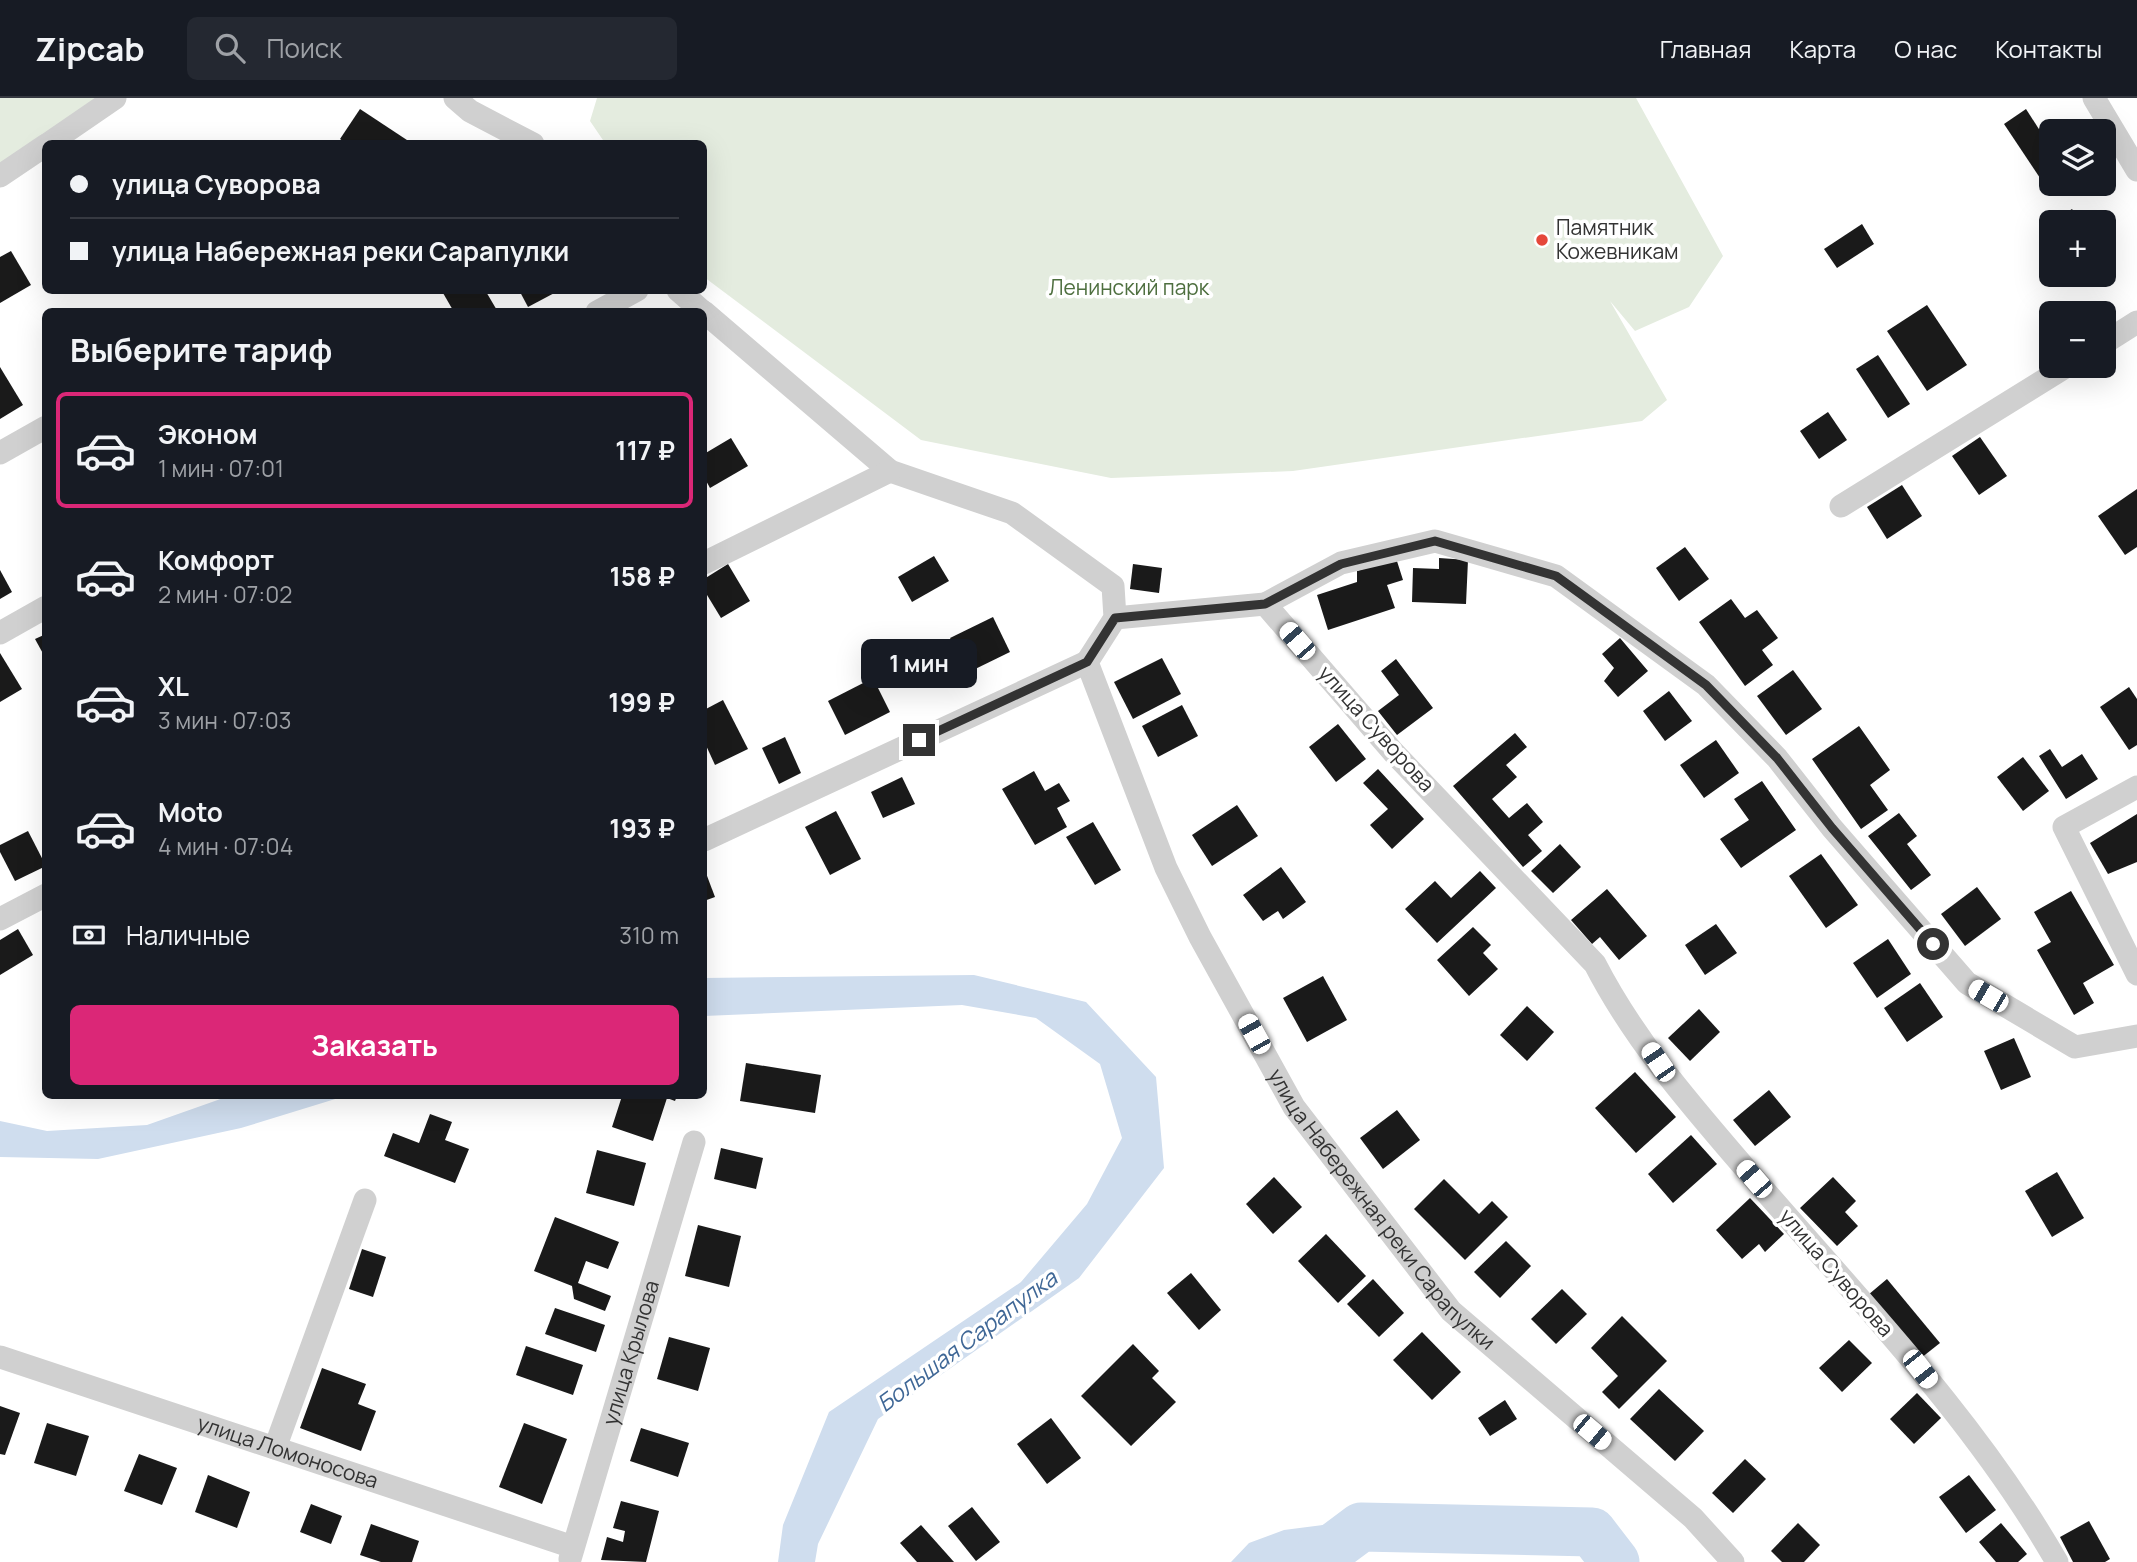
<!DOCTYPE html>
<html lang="ru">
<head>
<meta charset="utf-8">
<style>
  :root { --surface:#171b24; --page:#242831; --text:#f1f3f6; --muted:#9ea1a6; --line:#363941; --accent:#db2777 }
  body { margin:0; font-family:Manrope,sans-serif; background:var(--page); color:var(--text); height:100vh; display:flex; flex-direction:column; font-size:26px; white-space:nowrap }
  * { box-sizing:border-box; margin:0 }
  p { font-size:23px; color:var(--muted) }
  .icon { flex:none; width:38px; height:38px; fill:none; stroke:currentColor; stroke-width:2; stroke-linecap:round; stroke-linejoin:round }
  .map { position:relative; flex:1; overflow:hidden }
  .panel { position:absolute; left:42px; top:210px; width:665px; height:791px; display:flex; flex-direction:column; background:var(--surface); border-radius:10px; box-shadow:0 7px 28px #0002 }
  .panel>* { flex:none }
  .top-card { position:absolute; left:42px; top:42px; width:665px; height:154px; border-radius:10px; box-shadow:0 7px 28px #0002; display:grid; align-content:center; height:154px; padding:0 28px; background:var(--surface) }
  .tools { position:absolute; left:2039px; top:21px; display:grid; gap:14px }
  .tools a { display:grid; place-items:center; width:77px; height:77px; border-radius:10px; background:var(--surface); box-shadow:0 7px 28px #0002; font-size:35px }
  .end { position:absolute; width:32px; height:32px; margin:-16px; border:9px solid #333; background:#fff; box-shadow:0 0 0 4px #fff }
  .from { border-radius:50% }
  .bubble { position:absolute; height:49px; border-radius:10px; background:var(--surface); box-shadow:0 7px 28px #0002; font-size:23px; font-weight:700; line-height:49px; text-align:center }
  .car { position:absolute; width:21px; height:42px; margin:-21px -10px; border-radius:9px; box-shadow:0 0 5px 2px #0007; background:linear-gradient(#fff 24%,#345 0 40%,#fff 0 76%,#345 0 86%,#fff 0) }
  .top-card b { display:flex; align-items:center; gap:24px; height:66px; font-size:26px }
  .top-card b+b { border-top:2px solid var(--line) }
  .top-card i { width:18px; height:18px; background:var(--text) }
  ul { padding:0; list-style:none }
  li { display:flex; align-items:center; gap:21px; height:116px; margin:0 14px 10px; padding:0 14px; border:4px solid transparent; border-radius:10px }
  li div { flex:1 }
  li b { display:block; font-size:26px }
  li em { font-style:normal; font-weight:700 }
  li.current { border-color:var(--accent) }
  li>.icon { width:63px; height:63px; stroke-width:1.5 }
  h2 { padding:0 28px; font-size:32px; line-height:84px }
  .pay { display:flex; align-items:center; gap:18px; height:77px; padding:0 28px; font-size:26px }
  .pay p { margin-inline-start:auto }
  .action { display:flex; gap:14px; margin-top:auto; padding:14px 28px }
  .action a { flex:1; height:80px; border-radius:10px; background:var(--accent); color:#fff; font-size:28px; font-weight:700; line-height:80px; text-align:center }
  header { display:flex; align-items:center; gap:42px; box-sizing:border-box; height:98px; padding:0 35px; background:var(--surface); border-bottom:2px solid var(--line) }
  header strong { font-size:33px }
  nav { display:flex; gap:38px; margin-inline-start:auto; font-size:24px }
  .search { width:490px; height:63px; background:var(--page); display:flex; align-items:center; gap:18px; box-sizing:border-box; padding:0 24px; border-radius:10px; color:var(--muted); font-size:26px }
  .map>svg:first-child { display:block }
</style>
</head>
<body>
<header>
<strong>Zipcab</strong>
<div class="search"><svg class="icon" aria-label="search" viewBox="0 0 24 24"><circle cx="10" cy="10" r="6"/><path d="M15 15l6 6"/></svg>Поиск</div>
<nav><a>Главная</a><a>Карта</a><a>О нас</a><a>Контакты</a></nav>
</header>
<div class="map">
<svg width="2137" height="1464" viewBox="0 0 2137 1464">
  <rect width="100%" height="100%" fill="#fff"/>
  <g fill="#e4ecdf">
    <polygon points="0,0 118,0 0,76"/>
    <polygon points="597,0 1636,0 1723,158 1689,209 1635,233 1610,203 1667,302 1642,323 1293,373 1111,380 921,342 704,179 704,46 605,45 590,23"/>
  </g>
  <g fill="#cfddee">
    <polygon points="974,877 1086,904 1156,979 1164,1070 1079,1180 878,1321 818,1446 815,1464 778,1464 783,1427 829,1314 1021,1184 1087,1106 1122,1040 1100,966 1036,920 962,907 704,918 704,880"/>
    <polygon points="229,998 345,998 241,1030 98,1061 0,1059 0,1023 47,1033 147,1027"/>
    <polygon points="1393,1418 1397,1448 1343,1455 1333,1464 1231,1464 1249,1445 1284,1432"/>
  </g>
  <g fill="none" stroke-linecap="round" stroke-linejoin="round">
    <polyline stroke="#cfddee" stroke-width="49" points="1314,1464 1361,1429 1592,1434 1615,1464"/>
  </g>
  <g fill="#1a1a1a">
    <polygon points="360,11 413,46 347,46 340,41"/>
    <polygon points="2026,11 2051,50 2051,86 2046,89 2004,26"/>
    <polygon points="2072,111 2081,124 2052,124"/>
    <polygon points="1862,126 1874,146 1837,170 1824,151"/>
    <polygon points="11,153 31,187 0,205 0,159"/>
    <polygon points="446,192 485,192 498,214 454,214 443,195"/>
    <polygon points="519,192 560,192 528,209"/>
    <polygon points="1927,207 1967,267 1927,293 1887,233"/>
    <polygon points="1878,257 1910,306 1888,320 1856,271"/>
    <polygon points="0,269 23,307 0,321"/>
    <polygon points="1828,314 1847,342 1819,361 1800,333"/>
    <polygon points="1980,339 2007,378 1979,397 1952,358"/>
    <polygon points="731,340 748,368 710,390 704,379 704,356"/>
    <polygon points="1902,387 1922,418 1887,441 1867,409"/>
    <polygon points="2137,391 2137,449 2125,457 2098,418"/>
    <polygon points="1685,449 1709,481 1679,503 1656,470"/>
    <polygon points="934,458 949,483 912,504 898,479"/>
    <polygon points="1396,460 1403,482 1387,487 1395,510 1328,532 1317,497 1357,484 1357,473"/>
    <polygon points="1439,460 1468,462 1466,506 1412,504 1413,470 1439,471"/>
    <polygon points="728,466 750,503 721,520 704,492 704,481"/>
    <polygon points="1133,466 1162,470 1159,495 1130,491"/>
    <polygon points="0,472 12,494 0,501"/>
    <polygon points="1731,501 1745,520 1757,512 1778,540 1762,552 1773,567 1745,588 1699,524"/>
    <polygon points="993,519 1010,554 967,575 950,540"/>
    <polygon points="46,536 46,561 35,541"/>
    <polygon points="1620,540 1648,573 1618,599 1604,583 1614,570 1602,556"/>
    <polygon points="0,555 22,591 0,604"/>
    <polygon points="1162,560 1181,596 1133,621 1114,584"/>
    <polygon points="1396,561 1433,610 1397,637 1378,613 1399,597 1381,573"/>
    <polygon points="1793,572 1822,611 1786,637 1757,598"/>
    <polygon points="873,580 890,614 845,637 828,603"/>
    <polygon points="2129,589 2137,601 2137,647 2129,652 2100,609"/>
    <polygon points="1669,593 1692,623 1665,643 1643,613"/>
    <polygon points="723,602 748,651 715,667 704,643 704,612"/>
    <polygon points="1182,607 1198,638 1158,659 1142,628"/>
    <polygon points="1338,626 1366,661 1336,684 1309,649"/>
    <polygon points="1859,628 1890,672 1870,687 1888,712 1861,731 1812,661"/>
    <polygon points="1515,635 1527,649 1506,667 1517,679 1492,701 1509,720 1527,705 1543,724 1528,737 1542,753 1523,769 1453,688"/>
    <polygon points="785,639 801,675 779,686 762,650"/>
    <polygon points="1716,642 1739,675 1704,700 1680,667"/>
    <polygon points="2050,651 2062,669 2082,656 2098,681 2066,701 2039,658"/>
    <polygon points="2023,659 2049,693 2023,713 1997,679"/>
    <polygon points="1378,671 1424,721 1392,751 1370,727 1388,711 1363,685"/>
    <polygon points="1034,673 1045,693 1059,685 1070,703 1057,710 1067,729 1035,747 1002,691"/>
    <polygon points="902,679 915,706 883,720 871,694"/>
    <polygon points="1762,683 1796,732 1741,770 1720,741 1749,722 1734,701"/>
    <polygon points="1237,707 1258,738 1212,768 1192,737"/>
    <polygon points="836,713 861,761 830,777 805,729"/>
    <polygon points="1899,715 1917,738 1907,746 1931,777 1911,792 1868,738"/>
    <polygon points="2137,716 2137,764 2108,776 2090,745"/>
    <polygon points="1093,724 1121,772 1095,787 1066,739"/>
    <polygon points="28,733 46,768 15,783 0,754 0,747"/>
    <polygon points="1560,746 1581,769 1553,795 1531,773"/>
    <polygon points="1821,756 1858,807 1826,830 1789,778"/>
    <polygon points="1281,769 1306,804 1283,821 1278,813 1263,823 1243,797"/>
    <polygon points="704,770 715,799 704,803"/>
    <polygon points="1480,773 1496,790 1437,845 1405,811 1435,783 1451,800"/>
    <polygon points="1977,789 2001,821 1965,848 1941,816"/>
    <polygon points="1607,791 1647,838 1619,862 1600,839 1592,846 1571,822"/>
    <polygon points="2071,793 2114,867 2083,885 2094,905 2074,917 2037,852 2051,844 2034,814"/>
    <polygon points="1716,826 1737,855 1705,877 1685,847"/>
    <polygon points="1473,829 1491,847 1483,855 1498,871 1469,898 1437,862"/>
    <polygon points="18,831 33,857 0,877 0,842"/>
    <polygon points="1888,841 1911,876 1877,900 1853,865"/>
    <polygon points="1323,878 1347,922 1307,944 1283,900"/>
    <polygon points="1920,885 1943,919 1907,944 1884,910"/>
    <polygon points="1527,908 1554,934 1527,963 1500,937"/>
    <polygon points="1699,911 1720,934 1690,963 1668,940"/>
    <polygon points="2014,940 2031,979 2001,992 1984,953"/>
    <polygon points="746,965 821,977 815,1015 740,1003"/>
    <polygon points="1635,974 1676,1019 1636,1055 1595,1010"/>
    <polygon points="1769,992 1791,1019 1755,1048 1733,1022"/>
    <polygon points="622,998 640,998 649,1001 651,998 677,998 675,1003 667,1000 653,1043 612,1029"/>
    <polygon points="1397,1012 1420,1042 1383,1071 1360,1040"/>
    <polygon points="430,1016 452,1024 445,1042 469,1051 455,1085 384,1058 393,1035 419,1045"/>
    <polygon points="1691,1037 1717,1066 1673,1105 1648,1076"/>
    <polygon points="721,1050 763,1060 756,1091 714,1081"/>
    <polygon points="597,1052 646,1065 634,1108 586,1095"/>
    <polygon points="2057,1074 2084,1120 2052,1139 2025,1093"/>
    <polygon points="1274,1079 1302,1109 1273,1136 1246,1106"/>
    <polygon points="1833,1079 1856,1103 1845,1114 1858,1128 1837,1148 1800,1110"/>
    <polygon points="1444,1081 1479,1116 1492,1103 1508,1119 1465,1162 1414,1111"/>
    <polygon points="1750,1100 1784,1136 1765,1154 1759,1146 1742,1161 1716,1132"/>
    <polygon points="555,1119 619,1144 608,1171 586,1163 578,1185 611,1198 605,1213 574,1201 572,1188 534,1173"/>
    <polygon points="698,1127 741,1138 729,1189 685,1178"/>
    <polygon points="1326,1136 1366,1178 1338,1205 1298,1163"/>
    <polygon points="1506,1143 1531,1168 1500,1200 1474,1174"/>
    <polygon points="362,1151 386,1159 373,1199 349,1191"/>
    <polygon points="1191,1175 1221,1212 1199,1232 1167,1195"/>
    <polygon points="1373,1181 1404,1215 1379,1239 1347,1206"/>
    <polygon points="1887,1181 1940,1245 1921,1260 1868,1197"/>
    <polygon points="1562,1191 1587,1216 1556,1246 1531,1221"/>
    <polygon points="555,1210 605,1227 596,1254 545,1236"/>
    <polygon points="1622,1218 1667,1263 1619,1311 1602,1294 1618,1278 1591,1250"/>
    <polygon points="1422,1234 1461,1274 1432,1302 1393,1262"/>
    <polygon points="669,1239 710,1250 698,1293 657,1281"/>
    <polygon points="1849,1242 1872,1265 1842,1294 1819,1270"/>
    <polygon points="1133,1246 1159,1273 1152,1280 1176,1304 1131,1348 1081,1298"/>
    <polygon points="526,1248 583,1267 573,1297 516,1277"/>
    <polygon points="322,1270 366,1286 358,1306 376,1313 361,1353 300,1330"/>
    <polygon points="1659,1291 1704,1333 1675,1363 1630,1321"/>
    <polygon points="1917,1295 1941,1320 1914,1346 1890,1321"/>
    <polygon points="1505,1302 1517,1321 1490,1338 1478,1320"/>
    <polygon points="0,1308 20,1315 5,1357 0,1356"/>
    <polygon points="1051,1320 1081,1360 1047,1386 1017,1346"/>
    <polygon points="47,1325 89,1338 76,1378 34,1365"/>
    <polygon points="524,1325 567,1341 542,1406 499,1389"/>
    <polygon points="641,1330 689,1345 678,1379 630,1363"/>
    <polygon points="139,1356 177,1370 162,1407 124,1393"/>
    <polygon points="1745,1361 1766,1381 1733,1415 1712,1395"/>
    <polygon points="208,1377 250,1394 237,1430 195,1414"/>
    <polygon points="1969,1377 1996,1412 1966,1435 1939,1399"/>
    <polygon points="621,1403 659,1413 646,1464 601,1462 607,1439 623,1444 625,1433 613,1430"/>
    <polygon points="311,1406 342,1418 331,1446 300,1434"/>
    <polygon points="972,1409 1000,1444 976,1463 948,1428"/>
    <polygon points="2089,1423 2110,1461 2105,1464 2073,1464 2060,1439"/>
    <polygon points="1798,1425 1820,1447 1804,1464 1782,1464 1771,1453"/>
    <polygon points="2001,1425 2027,1456 2018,1464 1996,1464 1979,1444"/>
    <polygon points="371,1426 419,1443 412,1464 381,1464 360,1457"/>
    <polygon points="921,1427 954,1464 917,1464 900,1445"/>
  </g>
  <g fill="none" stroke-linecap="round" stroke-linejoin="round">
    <g stroke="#d0d0d0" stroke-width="23">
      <polyline points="455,0 470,13 533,46"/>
      <polyline points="2094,0 2137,72"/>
      <polyline points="48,46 115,0"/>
      <polyline points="0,78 46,47"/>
      <polyline points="678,192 703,214"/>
      <polyline points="597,214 637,192"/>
      <path id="s1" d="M704,214L890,373L1012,415L1113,488L1115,520L1087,564L1166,770L1200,839L1294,1009L1451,1213L1693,1420L1733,1464"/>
      <polyline points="2104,245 2137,224"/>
      <polyline points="0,355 46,329"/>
      <polyline points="1841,408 2067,268"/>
      <polyline points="704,465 890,373"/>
      <polyline points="1115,520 1265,506"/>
      <polyline points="0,535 46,509"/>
      <polyline points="2137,689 2064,729 2137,876"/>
      <polyline points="704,742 1087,564"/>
      <polyline points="0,821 46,797"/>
      <path id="s2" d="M0,1259L573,1449"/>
      <polyline points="275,1350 365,1102"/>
      <path id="s3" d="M570,1461L694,1044"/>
      <path d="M2057,1464C1974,1319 1854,1197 1745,1070C1690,1006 1634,942 1595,866L1394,655L1265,506L1341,465L1435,443L1556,478L1706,587L1777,660L1832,730L1967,885L2075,949L2137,938"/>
    </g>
  </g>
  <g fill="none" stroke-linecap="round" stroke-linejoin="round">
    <polyline stroke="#333" stroke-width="9" points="919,642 1087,564 1115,520 1265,506 1341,466 1435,443 1556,478 1706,587 1777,660 1832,730 1933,846"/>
  </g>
  <circle fill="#e5473a" stroke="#fff" stroke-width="2.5" cx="1542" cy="142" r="7"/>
  <g text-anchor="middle" stroke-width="7" stroke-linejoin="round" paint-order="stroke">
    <g font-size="21" fill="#333" stroke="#fff" text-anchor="start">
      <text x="1556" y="137">Памятник<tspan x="1556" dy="24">Кожевникам</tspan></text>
    </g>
    <g font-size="21" fill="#4e6f3f" stroke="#fff">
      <text x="1129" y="197">Ленинский парк</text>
    </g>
    <g font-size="21" fill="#333" stroke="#fff">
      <text transform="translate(1376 631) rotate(48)" y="7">улица Суворова</text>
      <text dy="7" stroke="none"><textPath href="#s1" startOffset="1209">улица Набережная реки Сарапулки</textPath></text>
      <text transform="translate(1836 1175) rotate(49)" y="7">улица Суворова</text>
      <text dy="7" stroke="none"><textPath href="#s3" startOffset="215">улица Крылова</textPath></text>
      <text dy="7" stroke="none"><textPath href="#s2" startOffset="303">улица Ломоносова</textPath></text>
    </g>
    <g font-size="23" font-style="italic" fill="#3f6796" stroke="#fff">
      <text transform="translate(967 1243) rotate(-37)" y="8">Большая Сарапулка</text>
    </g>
  </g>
</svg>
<div class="tools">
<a><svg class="icon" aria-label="layers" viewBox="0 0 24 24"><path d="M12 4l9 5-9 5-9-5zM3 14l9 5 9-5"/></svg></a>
<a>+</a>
<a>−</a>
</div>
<i class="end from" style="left:1933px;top:846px"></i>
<i class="end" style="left:919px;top:642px"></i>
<div class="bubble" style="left:861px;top:541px;width:116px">1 мин</div>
<i class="car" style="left:1297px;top:543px;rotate:319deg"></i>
<i class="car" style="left:1988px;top:898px;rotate:300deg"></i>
<i class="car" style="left:1254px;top:936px;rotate:331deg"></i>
<i class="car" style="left:1658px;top:964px;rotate:326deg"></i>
<i class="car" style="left:1754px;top:1081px;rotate:319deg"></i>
<i class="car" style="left:1920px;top:1271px;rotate:142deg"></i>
<i class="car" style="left:1592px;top:1334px;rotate:130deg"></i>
<div class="top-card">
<b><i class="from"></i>улица Суворова</b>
<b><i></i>улица Набережная реки Сарапулки</b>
</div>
<section class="panel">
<h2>Выберите тариф</h2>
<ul>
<li class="current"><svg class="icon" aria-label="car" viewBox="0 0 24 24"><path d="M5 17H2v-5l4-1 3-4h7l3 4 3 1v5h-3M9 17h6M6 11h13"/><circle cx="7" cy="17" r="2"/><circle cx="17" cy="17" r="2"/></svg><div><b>Эконом</b><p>1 мин · 07:01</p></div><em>117 ₽</em></li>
<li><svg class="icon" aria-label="car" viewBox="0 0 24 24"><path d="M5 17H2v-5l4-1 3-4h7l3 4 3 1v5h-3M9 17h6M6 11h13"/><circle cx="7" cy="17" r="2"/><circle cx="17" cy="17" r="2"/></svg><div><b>Комфорт</b><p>2 мин · 07:02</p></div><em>158 ₽</em></li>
<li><svg class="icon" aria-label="car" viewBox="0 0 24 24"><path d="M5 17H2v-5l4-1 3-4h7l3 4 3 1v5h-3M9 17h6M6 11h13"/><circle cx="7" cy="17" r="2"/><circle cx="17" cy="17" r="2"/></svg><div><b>XL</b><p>3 мин · 07:03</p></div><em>199 ₽</em></li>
<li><svg class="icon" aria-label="car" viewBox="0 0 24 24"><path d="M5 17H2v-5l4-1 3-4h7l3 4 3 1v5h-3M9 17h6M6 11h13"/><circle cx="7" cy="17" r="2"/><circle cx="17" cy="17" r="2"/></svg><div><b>Moto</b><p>4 мин · 07:04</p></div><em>193 ₽</em></li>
</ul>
<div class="pay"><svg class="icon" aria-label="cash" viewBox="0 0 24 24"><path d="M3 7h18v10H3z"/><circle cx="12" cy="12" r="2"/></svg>Наличные<p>310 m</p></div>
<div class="action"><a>Заказать</a></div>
</section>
</div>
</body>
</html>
